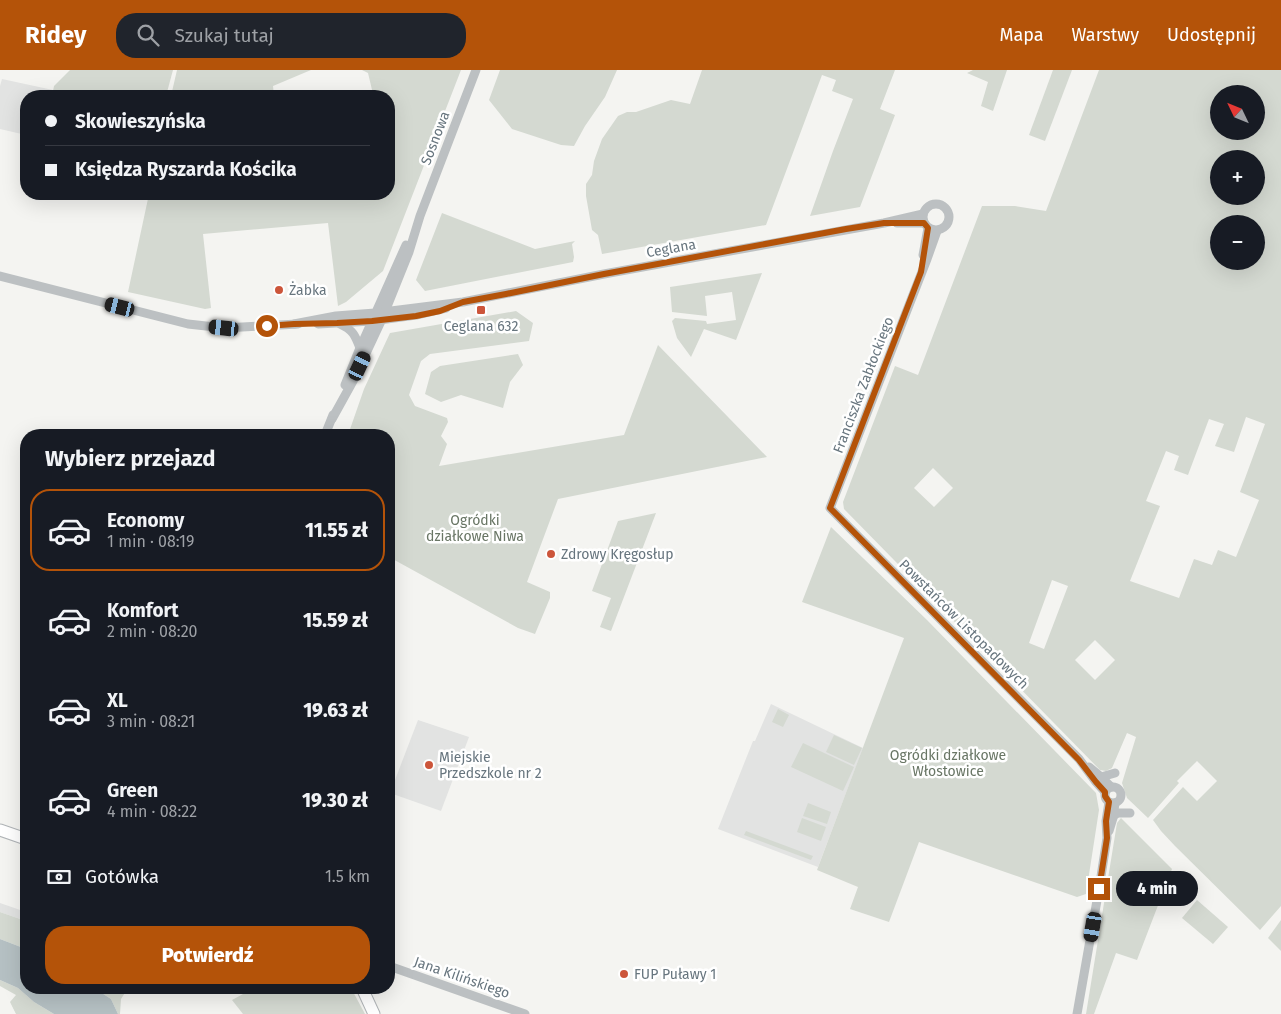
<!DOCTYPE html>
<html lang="pl">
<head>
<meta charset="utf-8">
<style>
  :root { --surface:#171b24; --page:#20242c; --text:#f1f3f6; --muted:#9ea1a6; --line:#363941; --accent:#b45309 }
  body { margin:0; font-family:"Fira Sans",sans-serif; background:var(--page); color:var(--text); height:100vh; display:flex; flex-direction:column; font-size:19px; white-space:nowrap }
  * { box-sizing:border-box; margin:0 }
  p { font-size:16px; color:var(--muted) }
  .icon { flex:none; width:28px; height:28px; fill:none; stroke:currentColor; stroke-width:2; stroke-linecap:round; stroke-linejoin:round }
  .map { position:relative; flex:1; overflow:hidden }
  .panel { position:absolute; left:20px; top:359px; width:375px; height:565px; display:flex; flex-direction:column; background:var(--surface); border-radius:20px; box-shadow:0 5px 20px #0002 }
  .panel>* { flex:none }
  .guide { position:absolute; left:20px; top:20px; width:375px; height:110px; border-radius:20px; box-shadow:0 5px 20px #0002; display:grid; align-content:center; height:110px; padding:0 25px; background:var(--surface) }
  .needle { width:32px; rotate:313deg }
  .tools { position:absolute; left:1210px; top:15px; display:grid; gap:10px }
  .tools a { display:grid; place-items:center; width:55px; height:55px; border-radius:50%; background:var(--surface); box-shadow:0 5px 20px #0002; font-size:25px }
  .end { position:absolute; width:22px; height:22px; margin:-11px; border:6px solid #b45309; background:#fff; box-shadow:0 0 0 2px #fff }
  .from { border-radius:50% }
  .bubble { position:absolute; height:35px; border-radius:18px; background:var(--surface); box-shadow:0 5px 20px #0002; font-size:16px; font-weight:800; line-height:35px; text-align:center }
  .car { position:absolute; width:15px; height:30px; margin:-15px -8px; border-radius:6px; box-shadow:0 0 4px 1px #0007; background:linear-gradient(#222 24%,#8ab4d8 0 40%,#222 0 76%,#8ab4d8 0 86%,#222 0) }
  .guide b { display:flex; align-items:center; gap:18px; height:48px; font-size:19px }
  .guide b+b { border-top:1px solid var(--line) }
  .guide i { width:12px; height:12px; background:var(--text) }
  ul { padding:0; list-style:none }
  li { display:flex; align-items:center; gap:15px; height:82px; margin:0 10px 8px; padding:0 15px; border:2px solid transparent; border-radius:20px }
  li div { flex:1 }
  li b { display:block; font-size:19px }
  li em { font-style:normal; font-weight:800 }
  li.on { border-color:var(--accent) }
  li>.icon { width:45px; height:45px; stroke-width:1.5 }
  h2 { padding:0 25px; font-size:22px; line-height:60px }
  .pay { display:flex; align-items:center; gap:12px; height:55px; padding:0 25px; font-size:19px }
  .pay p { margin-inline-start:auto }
  .primary-button { display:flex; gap:10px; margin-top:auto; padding:10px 25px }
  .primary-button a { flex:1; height:58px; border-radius:20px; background:var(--accent); color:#fff; font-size:20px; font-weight:800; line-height:58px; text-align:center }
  header { display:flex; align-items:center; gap:30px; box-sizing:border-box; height:70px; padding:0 25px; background:var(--accent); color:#fff }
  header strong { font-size:24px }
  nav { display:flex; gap:28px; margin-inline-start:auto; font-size:18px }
  .search { width:350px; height:45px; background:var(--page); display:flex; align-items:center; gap:12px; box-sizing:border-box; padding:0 18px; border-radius:20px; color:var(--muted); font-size:19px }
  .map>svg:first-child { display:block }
</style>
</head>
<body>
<header>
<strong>Ridey</strong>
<div class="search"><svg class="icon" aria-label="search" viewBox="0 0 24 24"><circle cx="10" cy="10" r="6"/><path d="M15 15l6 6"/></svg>Szukaj tutaj</div>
<nav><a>Mapa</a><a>Warstwy</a><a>Udostępnij</a></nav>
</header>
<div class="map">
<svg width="1281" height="944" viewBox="0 0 1281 944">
  <rect width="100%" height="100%" fill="#f4f4f1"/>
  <g fill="#e2e3e2">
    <polygon points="2,9 53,20 52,26 26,26 26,65 0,59 0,16"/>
    <polygon points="771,634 863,678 818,797 718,759 753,671 755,671"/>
    <polygon points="418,650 469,667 441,741 390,723"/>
    <polygon points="0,833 26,842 26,851 0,842"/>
  </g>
  <g fill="#d4d9d1" fill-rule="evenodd">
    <polygon points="70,0 173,0 166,26 52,26 54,16"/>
    <polygon points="177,0 311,0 273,16 274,26 171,26"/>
    <polygon points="362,0 461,0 383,201 346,232 338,236 328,153 203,164 211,238 205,239 128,222 149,124 389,124 389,26 369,26 373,24 368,3"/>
    <polygon points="500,0 617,0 605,27 585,56 574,76 561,75 512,59 489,30"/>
    <polygon points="702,0 895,0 880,39 895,45 860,137 810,146 833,81 853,29 832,21 836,10 822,5 766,155 602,184 598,165 592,160 586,126 586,114 592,105 594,91 602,69 618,46 627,42 636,42 671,30 690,34"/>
    <polygon points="973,0 1007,0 993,41 981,36 988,12 967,3"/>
    <polygon points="1053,0 1072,0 1045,71 1029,65"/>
    <path d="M1099,0H1281V836L1260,860L1175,776L1161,761L1153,750L1183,717L1197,731L1217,711L1197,691L1177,711L1179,713L1148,748L1127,728L1122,713L1136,667L1127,663L1112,698L1106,701L1100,700L844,439L843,432L895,296L918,305L982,136H1015L1046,141ZM1219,24H1256V61H1219ZM1219,89H1256V126H1219ZM1219,154H1256V191H1219ZM1246,347L1265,354L1240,422L1259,430L1236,487L1218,480L1212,495L1194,489L1179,528L1130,511L1160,436L1146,431L1166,381L1179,386L1174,400L1188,405L1209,349L1224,354L1215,376L1234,382ZM933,398L953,418L934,437L914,418ZM1052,510L1068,516L1044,579L1029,573ZM1095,570L1115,590L1095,610L1075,590Z"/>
    <polygon points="442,143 535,179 575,171 572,174 574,187 573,192 425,221 416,210"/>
    <polygon points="762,203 736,270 704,259 691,287 677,268 672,251 675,248 706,251 707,254 736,250 732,222 705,226 707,246 672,242 670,217"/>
    <polygon points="516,241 533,253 529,271 430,284 421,291 409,325 415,336 447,348 448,352 441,366 447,374 439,396 624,365 658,275 767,387 558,429 527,512 550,522 550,528 535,564 518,558 389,487 389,365 348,365 364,319 390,263"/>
    <polygon points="518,284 523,295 510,312 503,338 461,325 441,332 425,324 431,302 440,296"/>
    <polygon points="656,443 611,561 600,557 611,528 592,521 618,451"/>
    <polygon points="831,457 927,550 1096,723 1099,740 1086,824 1077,827 919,772 889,852 850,839 858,817 817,800 904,568 802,532"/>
    <polygon points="778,639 789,645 783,657 772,652"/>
    <polygon points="834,665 862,678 854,695 826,682"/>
    <polygon points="803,673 854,697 843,721 791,697"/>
    <polygon points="808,733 831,742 827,754 803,746"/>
    <polygon points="802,748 826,757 821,771 797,762"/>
    <polygon points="1121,748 1172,799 1137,890 1116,883 1094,944 1086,944 1117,753"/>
    <polygon points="746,761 813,786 811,790 744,765"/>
    <polygon points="1197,830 1228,857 1213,874 1182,848"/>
    <polygon points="0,842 26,851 26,879 0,869"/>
    <polygon points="1281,850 1281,881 1268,868"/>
    <polygon points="0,910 18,918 34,932 54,944 16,944 10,932 16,925 0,916"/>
    <polygon points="94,918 128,918 121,929 120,944 118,944 111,929"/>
    <polygon points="254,918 351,918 365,944 243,944 232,930"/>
  </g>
  <polygon fill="#b5c0c3" points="0,869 26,879 26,918 94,918 111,929 118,944 54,944 34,932 18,918 0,910"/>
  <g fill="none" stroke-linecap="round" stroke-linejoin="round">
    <defs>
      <g id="major">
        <polyline points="0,760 26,769"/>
        <polyline points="362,918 374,944"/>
      </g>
    </defs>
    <use href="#major" stroke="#b0b4b7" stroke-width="13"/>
    <g stroke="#bcc0c2" stroke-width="9">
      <circle cx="936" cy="147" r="13"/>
      <polyline points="897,153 924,153"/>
      <polyline points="937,161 927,189 830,438 1079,689 1096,712 1105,722"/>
      <polyline points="923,185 928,158"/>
      <polyline points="0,206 188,254 224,258 298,254"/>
      <polyline points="294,254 336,246 375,243 463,232 604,204 884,153 923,144"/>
      <polyline points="318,254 372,251 416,245 446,238"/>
      <path d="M340,254C353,260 355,265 360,278"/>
      <polyline points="345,315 360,278 406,175"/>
      <polyline points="332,349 353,311 382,249 409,182 420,146 476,0"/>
      <polyline points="325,365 333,345"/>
      <polyline points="1089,697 1101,707 1111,717"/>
      <polyline points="1101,707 1115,703"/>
      <circle cx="1113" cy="725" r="8"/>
      <polyline points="1113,746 1118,743 1130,743"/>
      <polyline points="1109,761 1113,748 1115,733"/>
      <polyline points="389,896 525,944"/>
      <polyline points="1077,944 1099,819 1107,768 1106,751 1109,732"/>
    </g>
    <use href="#major" stroke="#fff" stroke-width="11"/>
  </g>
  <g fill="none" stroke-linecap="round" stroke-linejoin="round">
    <polyline stroke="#b45309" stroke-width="6" points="267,256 294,254 337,253 372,251 416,246 440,241 463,232 506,224 604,204 846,159 884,153 924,153 928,158 921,202 830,438 1079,690 1096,712 1105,722 1105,726 1109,732 1106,751 1107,768 1099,819"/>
  </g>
  <g fill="#cc553a" stroke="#fff" stroke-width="2">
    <circle cx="279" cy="220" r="5"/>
    <rect x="476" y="235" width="10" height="10" rx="2.5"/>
    <circle cx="551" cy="484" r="5"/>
    <circle cx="429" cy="695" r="5"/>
    <circle cx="624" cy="904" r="5"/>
  </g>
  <g text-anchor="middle" stroke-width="5" stroke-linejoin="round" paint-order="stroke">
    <g font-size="14" fill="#67757e" stroke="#fff">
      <text transform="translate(435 68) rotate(-69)" y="5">Sosnowa</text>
      <text transform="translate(671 178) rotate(-10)" y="5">Ceglana</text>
      <text transform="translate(863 315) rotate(-69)" y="5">Franciszka Zabłockiego</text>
      <text transform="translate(964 554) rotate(45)" y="5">Powstańców Listopadowych</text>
      <text transform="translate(462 907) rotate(19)" y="5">Jana Kilińskiego</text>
    </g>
    <g font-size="14" fill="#67757e" stroke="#fff" text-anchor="start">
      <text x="289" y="225">Żabka</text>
      <text x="481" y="261" text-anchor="middle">Ceglana 632</text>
      <text x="561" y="489">Zdrowy Kręgosłup</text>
      <text x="439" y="692">Miejskie<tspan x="439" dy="16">Przedszkole nr 2</tspan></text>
      <text x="634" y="909">FUP Puławy 1</text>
    </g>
    <g font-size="14" fill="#697665" stroke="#fff">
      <text x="475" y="455">Ogródki<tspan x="475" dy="16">działkowe Niwa</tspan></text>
      <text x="948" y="690">Ogródki działkowe<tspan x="948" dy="16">Włostowice</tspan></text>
    </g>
  </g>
</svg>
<div class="tools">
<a><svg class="needle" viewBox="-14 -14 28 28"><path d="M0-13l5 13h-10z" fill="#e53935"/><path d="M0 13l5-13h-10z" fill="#9ea1a6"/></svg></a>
<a>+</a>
<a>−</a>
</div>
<i class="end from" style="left:267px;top:256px"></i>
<i class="end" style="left:1099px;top:819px"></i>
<div class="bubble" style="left:1116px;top:801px;width:82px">4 min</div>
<i class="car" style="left:120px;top:237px;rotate:284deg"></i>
<i class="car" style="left:224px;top:258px;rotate:276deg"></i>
<i class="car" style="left:360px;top:296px;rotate:25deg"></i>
<i class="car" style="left:1093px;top:857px;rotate:190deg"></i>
<div class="guide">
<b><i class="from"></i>Skowieszyńska</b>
<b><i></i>Księdza Ryszarda Kościka</b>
</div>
<section class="panel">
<h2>Wybierz przejazd</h2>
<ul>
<li class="on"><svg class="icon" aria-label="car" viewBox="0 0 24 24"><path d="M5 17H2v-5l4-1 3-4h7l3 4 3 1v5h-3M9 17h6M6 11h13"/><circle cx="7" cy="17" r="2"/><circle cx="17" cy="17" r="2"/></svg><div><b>Economy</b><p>1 min · 08:19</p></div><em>11.55 zł</em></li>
<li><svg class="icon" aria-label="car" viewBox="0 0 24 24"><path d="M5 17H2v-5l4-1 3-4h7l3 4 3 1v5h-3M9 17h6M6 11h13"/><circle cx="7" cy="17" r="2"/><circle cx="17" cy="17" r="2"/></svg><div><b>Komfort</b><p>2 min · 08:20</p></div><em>15.59 zł</em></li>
<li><svg class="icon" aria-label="car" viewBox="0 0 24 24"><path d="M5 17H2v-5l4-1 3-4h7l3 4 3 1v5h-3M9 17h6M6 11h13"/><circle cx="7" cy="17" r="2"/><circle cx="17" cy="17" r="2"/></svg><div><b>XL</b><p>3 min · 08:21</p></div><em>19.63 zł</em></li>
<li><svg class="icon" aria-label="car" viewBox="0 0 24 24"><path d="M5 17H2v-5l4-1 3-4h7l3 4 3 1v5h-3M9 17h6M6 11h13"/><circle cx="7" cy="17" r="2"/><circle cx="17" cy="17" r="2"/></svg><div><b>Green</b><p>4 min · 08:22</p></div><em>19.30 zł</em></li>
</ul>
<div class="pay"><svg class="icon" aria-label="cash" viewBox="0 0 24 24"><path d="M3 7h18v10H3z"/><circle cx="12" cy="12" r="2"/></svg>Gotówka<p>1.5 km</p></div>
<div class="primary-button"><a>Potwierdź</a></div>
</section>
</div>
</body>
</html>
